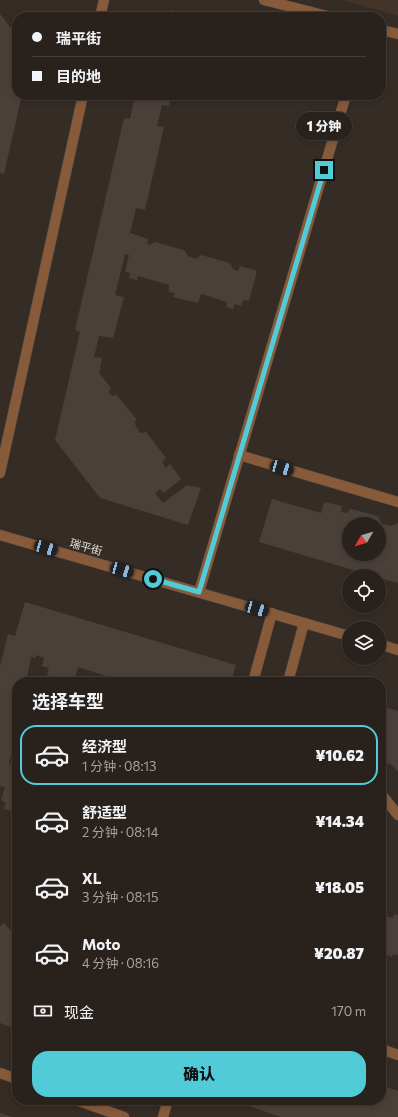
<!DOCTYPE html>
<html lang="zh">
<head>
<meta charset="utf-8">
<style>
  :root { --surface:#28211c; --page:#342e29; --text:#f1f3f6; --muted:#a5a3a3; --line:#443e3b; --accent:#52cbd9 }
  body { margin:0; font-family:Commissioner,"Noto Sans SC",sans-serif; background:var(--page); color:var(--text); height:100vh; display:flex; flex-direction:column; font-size:15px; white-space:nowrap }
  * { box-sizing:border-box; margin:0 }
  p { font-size:13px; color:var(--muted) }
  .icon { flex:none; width:22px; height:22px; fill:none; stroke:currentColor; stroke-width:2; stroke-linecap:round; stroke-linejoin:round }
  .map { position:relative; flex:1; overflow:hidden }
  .drawer { position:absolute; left:12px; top:677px; width:374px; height:428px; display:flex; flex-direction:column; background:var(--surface); border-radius:16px; box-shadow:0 2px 6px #0003,0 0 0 1px var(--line) }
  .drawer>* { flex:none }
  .banner { position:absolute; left:12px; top:12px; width:374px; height:88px; border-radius:16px; box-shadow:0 2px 6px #0003,0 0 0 1px var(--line); display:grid; align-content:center; height:88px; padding:0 20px; background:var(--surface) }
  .needle { width:26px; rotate:232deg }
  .buttons { position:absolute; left:342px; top:517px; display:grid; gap:8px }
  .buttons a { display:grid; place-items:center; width:44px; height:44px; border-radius:50%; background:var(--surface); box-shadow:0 2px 6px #0003,0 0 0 1px var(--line); font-size:20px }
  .end { position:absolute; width:18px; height:18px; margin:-9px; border:5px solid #52cbd9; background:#111; box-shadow:0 0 0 2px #111 }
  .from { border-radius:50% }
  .bubble { position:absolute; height:28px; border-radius:14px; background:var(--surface); box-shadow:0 2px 6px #0003,0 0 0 1px var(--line); font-size:13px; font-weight:800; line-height:28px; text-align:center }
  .car { position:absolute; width:12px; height:24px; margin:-12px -6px; border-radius:5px; box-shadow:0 0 3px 1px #0007; background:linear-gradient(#222 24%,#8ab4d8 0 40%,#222 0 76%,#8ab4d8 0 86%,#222 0) }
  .banner b { display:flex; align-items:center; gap:14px; height:38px; font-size:15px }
  .banner b+b { border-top:1px solid var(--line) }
  .banner i { width:10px; height:10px; background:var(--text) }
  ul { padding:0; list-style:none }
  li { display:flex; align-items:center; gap:12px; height:60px; margin:0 8px 6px; padding:0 12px; border:2px solid transparent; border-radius:16px }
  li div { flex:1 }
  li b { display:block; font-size:15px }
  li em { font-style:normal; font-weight:800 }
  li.current { border-color:var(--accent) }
  li>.icon { width:36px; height:36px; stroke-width:1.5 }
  h2 { padding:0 20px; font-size:18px; line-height:48px }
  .pay { display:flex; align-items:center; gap:10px; height:44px; padding:0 20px; font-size:15px }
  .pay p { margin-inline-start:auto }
  .button { display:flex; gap:8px; margin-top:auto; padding:8px 20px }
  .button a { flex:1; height:46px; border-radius:16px; background:var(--accent); color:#111; font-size:16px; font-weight:800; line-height:46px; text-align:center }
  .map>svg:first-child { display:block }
</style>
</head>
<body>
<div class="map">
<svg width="398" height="1117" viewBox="0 0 398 1117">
  <rect width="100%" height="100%" fill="#352c25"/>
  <polygon fill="#423429" points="343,0 398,0 398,16"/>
  <g fill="#4a4039" fill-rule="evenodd">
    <polygon points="172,10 196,17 162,17"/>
    <polygon points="0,14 17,36 17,95 22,95 4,174 0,173"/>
    <polygon points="135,95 171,95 169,106 162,105 157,126 164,127 145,210 136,208 130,233 148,239 147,244 150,245 155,242 184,250 188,256 196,259 201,255 230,263 233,269 238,271 240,266 257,271 249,301 243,300 241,306 235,304 233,309 226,307 227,302 201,294 198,303 173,297 175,293 169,292 169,285 138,276 137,280 129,278 130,273 125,272 129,255 125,254 115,295 124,297 113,338 99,336 94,357 102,358 99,375 100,374 111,388 109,392 111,395 114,396 116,394 137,420 134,422 136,424 135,425 140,433 146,432 166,458 162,463 166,468 170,464 181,479 164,493 160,489 155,493 163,503 187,485 201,488 188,525 100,498 55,440 80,332 75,330 124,118 130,119"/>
    <path d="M272,499L321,513L324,502L342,506L341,512L346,513L351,509L378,516L382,524L391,526L398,523V583L379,578V576H373L259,542ZM349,524H379V554H349Z"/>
    <polygon points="25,602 236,665 231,682 115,682 112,681 113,678 78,667 74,682 72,682 47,675 49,668 42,666 44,658 36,655 36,658 31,657 26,682 17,682 17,744 13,743 9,764 17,767 17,809 12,811 4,809 6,803 1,800 5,787 0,786 0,666 8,634 15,636"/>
    <polygon points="381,706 398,711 398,772 392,765 384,763 381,768"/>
    <polygon points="394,914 398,915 398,955 393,954 392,957 386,955 384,962 381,961 381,915 393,918"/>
    <polygon points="4,923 17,938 15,940 17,943 17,991 13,995 17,999 17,1029 0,1023 0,926"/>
    <polygon points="381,1081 385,1082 384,1086 398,1091 398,1117 281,1117 231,1100 381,1100"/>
    <polygon points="0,1113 12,1117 0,1117"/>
  </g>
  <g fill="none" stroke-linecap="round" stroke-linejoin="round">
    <defs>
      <g id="minor">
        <polyline points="264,0 331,17"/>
        <polyline points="100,17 104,0"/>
        <polyline points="381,30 398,34"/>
        <polyline points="239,455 398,502"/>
        <polyline points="0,473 83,95"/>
        <polyline points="0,535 349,636"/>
        <polyline points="199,592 346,95"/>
        <polyline points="379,644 398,650"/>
        <polyline points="253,682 272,613"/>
        <polyline points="288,682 304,623"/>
        <polyline points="381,794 398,815"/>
        <polyline points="381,1049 398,1055"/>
        <polyline points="0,1073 17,1079"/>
        <polyline points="76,1100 124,1117"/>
        <polyline points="163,1117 168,1100"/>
      </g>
    </defs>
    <use href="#minor" stroke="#514942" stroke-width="11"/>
    <use href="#minor" stroke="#875b3a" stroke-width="10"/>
  </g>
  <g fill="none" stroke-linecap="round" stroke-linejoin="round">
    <polyline stroke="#52cbd9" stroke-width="5" points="153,579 199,592 324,170"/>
  </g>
  <g text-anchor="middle" stroke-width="3" stroke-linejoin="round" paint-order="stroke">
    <g font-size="11" fill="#e6e0dc" stroke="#352c25">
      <text transform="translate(86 547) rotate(16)" y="4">瑞平街</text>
    </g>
  </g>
</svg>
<div class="buttons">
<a><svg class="needle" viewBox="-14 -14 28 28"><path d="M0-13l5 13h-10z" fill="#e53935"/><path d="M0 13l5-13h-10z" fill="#a5a3a3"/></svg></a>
<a><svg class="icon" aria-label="locate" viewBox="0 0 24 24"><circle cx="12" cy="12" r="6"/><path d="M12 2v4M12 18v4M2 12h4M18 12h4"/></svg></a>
<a><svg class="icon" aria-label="layers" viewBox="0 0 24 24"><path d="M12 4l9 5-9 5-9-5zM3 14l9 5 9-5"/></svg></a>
</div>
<i class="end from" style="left:153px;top:579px"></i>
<i class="end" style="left:324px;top:170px"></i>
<div class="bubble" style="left:296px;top:112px;width:56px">1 分钟</div>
<i class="car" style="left:282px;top:468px;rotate:106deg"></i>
<i class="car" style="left:46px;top:548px;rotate:106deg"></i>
<i class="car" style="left:122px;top:570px;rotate:106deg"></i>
<i class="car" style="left:257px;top:609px;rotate:106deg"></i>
<div class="banner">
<b><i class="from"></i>瑞平街</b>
<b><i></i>目的地</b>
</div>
<section class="drawer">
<h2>选择车型</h2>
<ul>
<li class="current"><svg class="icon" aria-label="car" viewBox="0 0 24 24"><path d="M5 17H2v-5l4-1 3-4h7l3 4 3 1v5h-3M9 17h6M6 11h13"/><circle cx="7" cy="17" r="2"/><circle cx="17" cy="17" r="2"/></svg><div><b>经济型</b><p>1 分钟 · 08:13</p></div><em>¥10.62</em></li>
<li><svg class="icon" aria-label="car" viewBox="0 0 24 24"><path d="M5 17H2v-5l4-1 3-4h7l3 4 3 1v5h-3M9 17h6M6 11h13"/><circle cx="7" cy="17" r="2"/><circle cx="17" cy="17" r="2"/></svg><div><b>舒适型</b><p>2 分钟 · 08:14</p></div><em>¥14.34</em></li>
<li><svg class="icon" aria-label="car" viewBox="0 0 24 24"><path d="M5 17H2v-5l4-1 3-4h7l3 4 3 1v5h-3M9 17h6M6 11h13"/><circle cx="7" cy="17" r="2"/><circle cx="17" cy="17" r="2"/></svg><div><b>XL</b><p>3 分钟 · 08:15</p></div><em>¥18.05</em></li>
<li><svg class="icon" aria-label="car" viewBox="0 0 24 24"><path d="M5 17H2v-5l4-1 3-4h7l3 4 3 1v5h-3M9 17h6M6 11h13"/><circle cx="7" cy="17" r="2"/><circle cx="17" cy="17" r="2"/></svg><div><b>Moto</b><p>4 分钟 · 08:16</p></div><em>¥20.87</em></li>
</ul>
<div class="pay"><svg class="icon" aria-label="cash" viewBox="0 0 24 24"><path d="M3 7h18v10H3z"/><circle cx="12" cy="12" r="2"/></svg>现金<p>170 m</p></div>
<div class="button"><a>确认</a></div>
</section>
</div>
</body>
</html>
